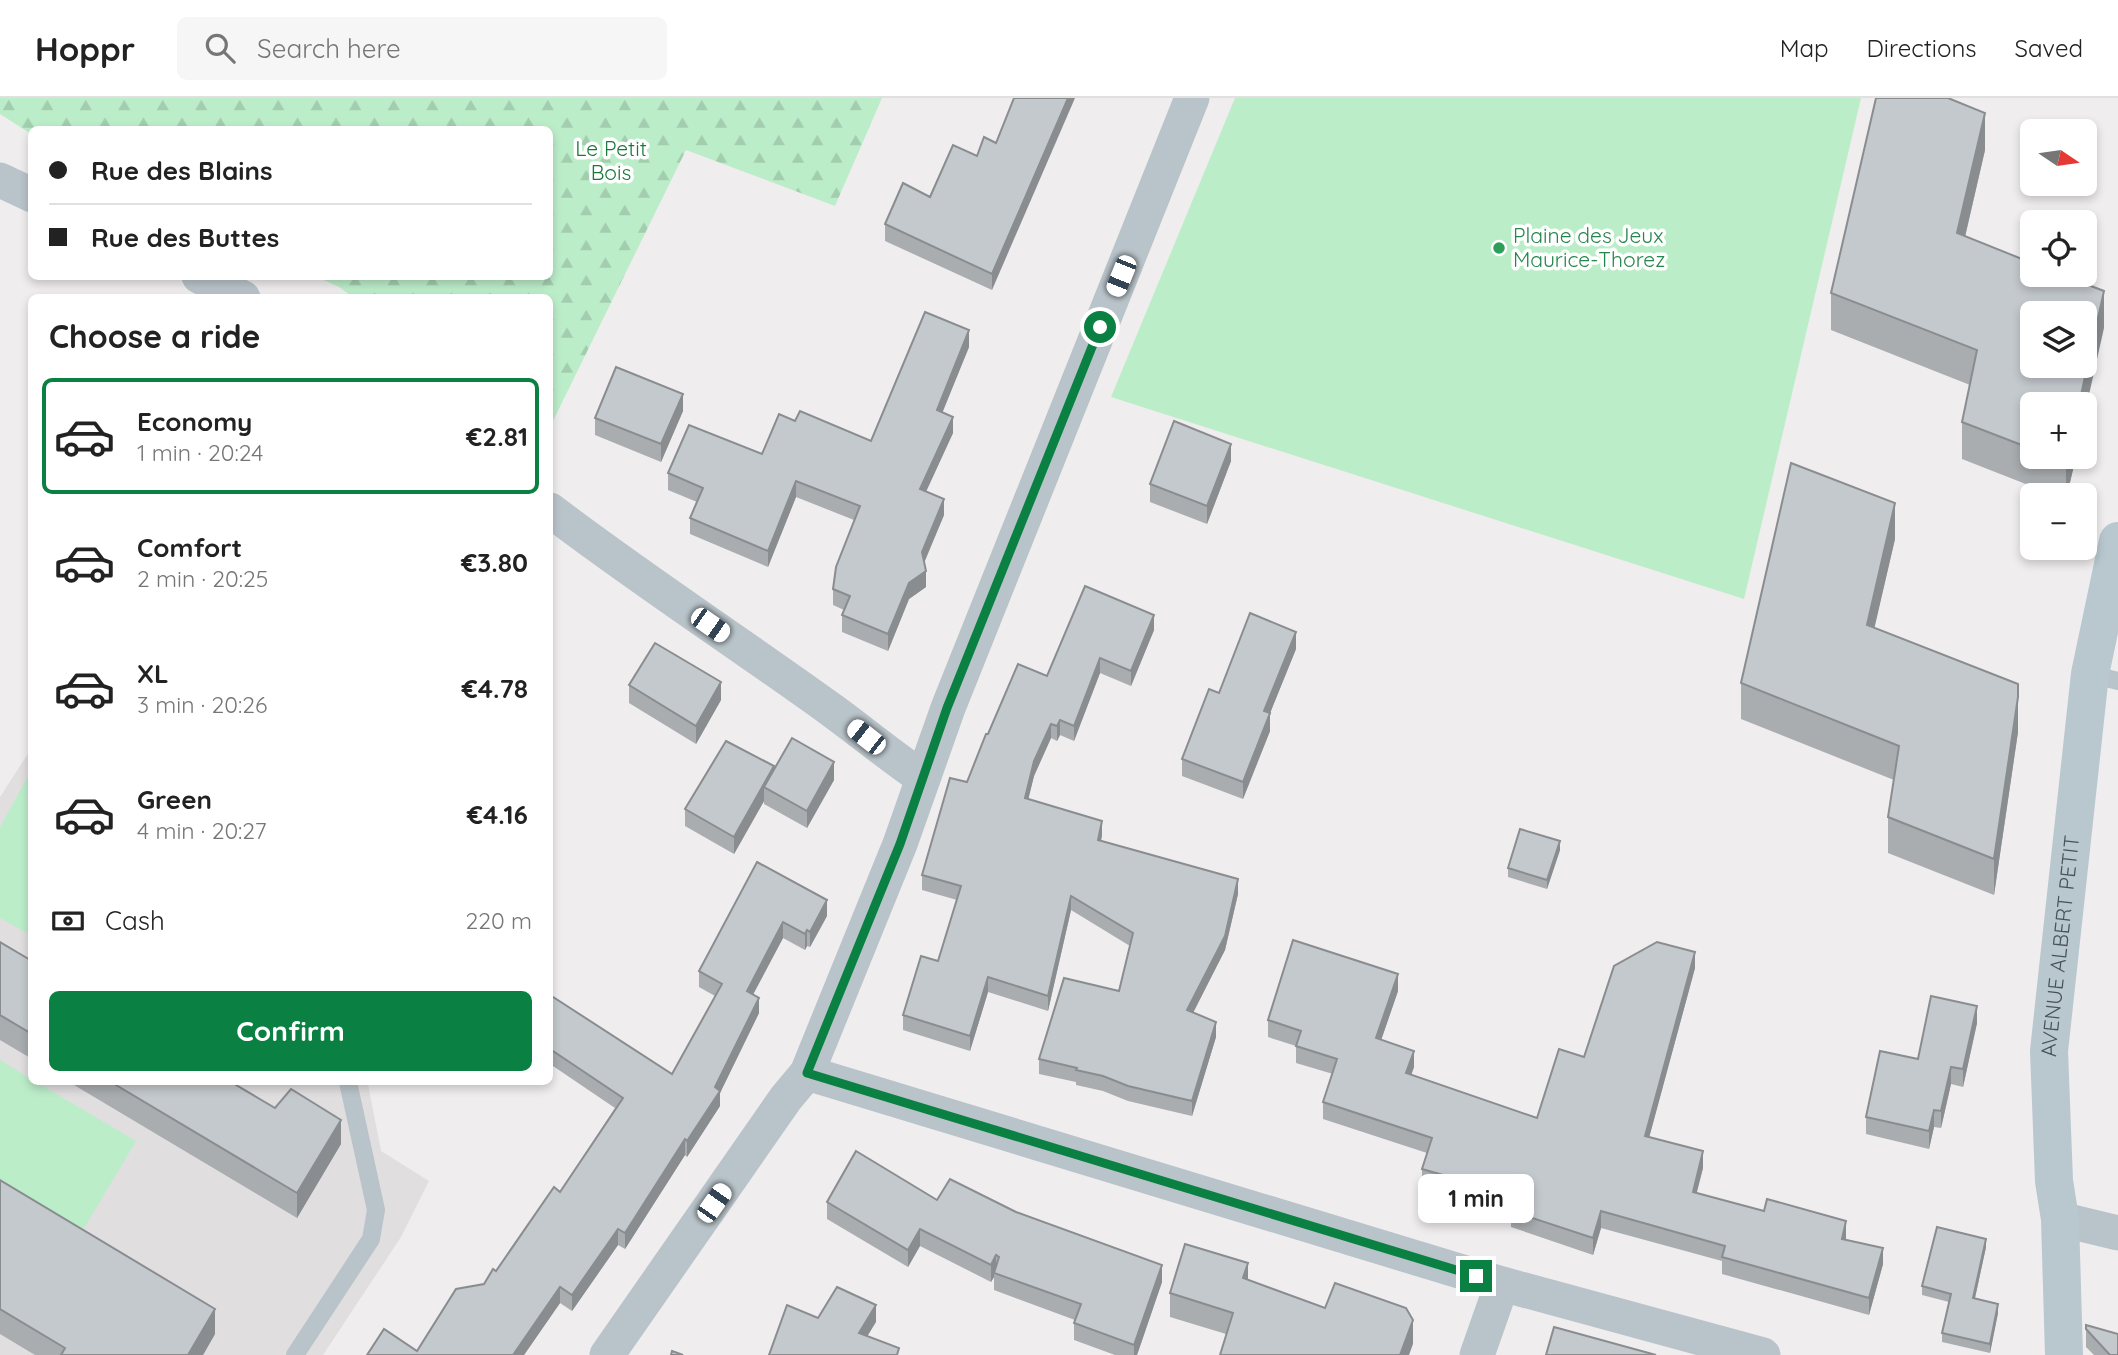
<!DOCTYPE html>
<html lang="en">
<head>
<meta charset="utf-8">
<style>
  :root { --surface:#fff; --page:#f6f6f6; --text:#222; --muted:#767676; --line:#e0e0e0; --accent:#0b8043 }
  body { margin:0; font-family:Quicksand,sans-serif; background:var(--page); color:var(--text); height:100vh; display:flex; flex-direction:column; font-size:26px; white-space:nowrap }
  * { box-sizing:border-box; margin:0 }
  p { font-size:23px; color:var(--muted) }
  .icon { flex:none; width:38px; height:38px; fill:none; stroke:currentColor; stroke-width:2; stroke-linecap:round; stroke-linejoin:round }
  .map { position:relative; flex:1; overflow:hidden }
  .panel { position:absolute; left:28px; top:196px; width:525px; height:791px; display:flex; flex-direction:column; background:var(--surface); border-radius:10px; box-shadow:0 4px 10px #0003 }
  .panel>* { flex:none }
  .hud { position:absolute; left:28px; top:28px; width:525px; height:154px; border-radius:10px; box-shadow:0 4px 10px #0003; display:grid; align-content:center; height:154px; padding:0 21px; background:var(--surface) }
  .needle { width:46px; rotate:103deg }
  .fabs { position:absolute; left:2020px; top:21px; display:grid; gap:14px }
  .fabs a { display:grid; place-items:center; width:77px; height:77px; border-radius:10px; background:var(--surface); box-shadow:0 4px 10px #0003; font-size:35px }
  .end { position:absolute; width:32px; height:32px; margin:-16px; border:9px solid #0b8043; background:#fff; box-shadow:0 0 0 4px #fff }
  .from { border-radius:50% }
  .bubble { position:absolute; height:49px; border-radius:10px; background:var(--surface); box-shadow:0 4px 10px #0003; font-size:23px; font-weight:700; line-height:49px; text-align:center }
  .car { position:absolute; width:21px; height:42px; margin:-21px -10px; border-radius:9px; box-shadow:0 0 5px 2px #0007; background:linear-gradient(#fff 24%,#345 0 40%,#fff 0 76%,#345 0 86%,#fff 0) }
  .hud b { display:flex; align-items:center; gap:24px; height:66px; font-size:26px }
  .hud b+b { border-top:2px solid var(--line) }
  .hud i { width:18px; height:18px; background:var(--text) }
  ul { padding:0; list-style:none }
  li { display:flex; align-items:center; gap:21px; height:116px; margin:0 14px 10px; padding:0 7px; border:4px solid transparent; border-radius:10px }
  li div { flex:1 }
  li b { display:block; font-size:26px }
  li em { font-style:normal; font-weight:700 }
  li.on { border-color:var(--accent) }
  li>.icon { width:63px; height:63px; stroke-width:1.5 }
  h2 { padding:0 21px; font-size:32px; line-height:84px }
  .pay { display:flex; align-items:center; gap:18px; height:77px; padding:0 21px; font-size:26px }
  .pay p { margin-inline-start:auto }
  .cta { display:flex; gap:14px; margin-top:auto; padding:14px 21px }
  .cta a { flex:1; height:80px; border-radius:10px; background:var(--accent); color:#fff; font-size:28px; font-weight:700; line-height:80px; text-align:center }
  header { display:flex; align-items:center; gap:42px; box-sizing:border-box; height:98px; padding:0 35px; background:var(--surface); border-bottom:2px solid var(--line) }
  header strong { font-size:33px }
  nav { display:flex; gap:38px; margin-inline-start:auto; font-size:24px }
  .search { width:490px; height:63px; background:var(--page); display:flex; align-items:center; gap:18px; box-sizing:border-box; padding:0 24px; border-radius:10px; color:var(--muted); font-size:26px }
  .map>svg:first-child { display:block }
</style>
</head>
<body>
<header>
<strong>Hoppr</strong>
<div class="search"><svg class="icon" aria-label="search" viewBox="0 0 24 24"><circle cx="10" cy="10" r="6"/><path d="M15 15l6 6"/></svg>Search here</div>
<nav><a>Map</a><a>Directions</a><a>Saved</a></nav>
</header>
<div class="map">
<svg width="2118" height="1257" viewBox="0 0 2118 1257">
  <defs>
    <pattern id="forest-firs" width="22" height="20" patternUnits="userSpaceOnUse" patternTransform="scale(1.75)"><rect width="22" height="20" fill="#bcedc9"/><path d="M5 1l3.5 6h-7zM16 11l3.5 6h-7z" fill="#a3cdaf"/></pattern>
  </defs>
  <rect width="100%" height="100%" fill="#f0edee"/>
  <polygon fill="#e1dedf" points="31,651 32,984 370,984 368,986 381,1053 429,1083 401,1139 323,1257 0,1257 0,699"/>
  <polygon fill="url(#forest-firs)" points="0,0 882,0 835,108 686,52 550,329 550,200 353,199 339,189 317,179 550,178 550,32 32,32 31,36 0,16"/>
  <g fill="#bcedc9">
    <polygon points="1235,0 1861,0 1744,501 1111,299"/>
    <polygon points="27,680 32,683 31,837 0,820 0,729"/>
    <polygon points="0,962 31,981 32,984 36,984 136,1043 77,1142 0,1097"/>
  </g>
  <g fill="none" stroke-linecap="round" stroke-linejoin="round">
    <g stroke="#b9c4ca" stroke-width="18">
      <polyline points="2090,576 2118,583"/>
      <polyline points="295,1257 371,1141 376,1112 348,984"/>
    </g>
    <g stroke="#b9c4ca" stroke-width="35">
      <polyline points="0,82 32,97"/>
      <polyline points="199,178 243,200"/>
      <path d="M550,412C642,482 739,545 833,613C863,635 892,659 923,680"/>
      <polyline points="807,975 1502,1186 1763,1257"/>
      <polyline points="2060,1121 2118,1135"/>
      <polyline points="607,1257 786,1000 807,975 900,746 948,610 1192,0"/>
      <polyline points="1477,1257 1502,1186"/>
    </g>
    <path stroke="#b9c7cf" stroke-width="38" id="s1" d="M2064,1257L2060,1121L2054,1083L2049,953L2090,576L2118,443"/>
  </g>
  <g fill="#a9adb0">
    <polygon points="996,45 992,192 885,143 885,126 930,99 977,58"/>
    <polygon points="1985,52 1965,139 2104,230 2032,306 2032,359 2076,359 2067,397 2054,397 1962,361 1962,324 1970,287 1831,232 1831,195"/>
    <polygon points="969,249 942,314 953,335 926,393 944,417 924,464 926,489 909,501 888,553 842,534 842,517 844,512 833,507 833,491 854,422 796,399 768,469 690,436 690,420 697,404 668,392 668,375 762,356 795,323 871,343"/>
    <polygon points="683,313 661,364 595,337 595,320"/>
    <polygon points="1231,363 1207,426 1150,404 1150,386"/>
    <polygon points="1895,441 1874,530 2018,634 1994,797 1888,755 1888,719 1894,682 1741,621 1741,585"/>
    <polygon points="1154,532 1131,588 1100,575 1074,643 1060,637 1057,643 1051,640 1034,678 1028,701 1102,737 1101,743 1238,796 1225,852 1193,914 1216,939 1192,1018 1128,1003 1103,993 1076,987 1076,984 1039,976 1039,961 1119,893 1130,848 1071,812 1048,913 988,894 970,953 903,932 903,917 938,863 957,802 922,792 922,777 967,684 988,636 1047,578"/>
    <polygon points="1296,551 1270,615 1270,633 1243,701 1182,678 1182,661 1219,595"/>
    <polygon points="629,587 721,602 696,646 629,605"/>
    <polygon points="774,671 834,682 807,730 764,706 764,703 734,756 685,728 685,711"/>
    <polygon points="1560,752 1547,791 1508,779 1508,770"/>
    <polygon points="757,764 827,818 810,849 807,848 805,852 783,840 753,896 759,915 720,995 720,1008 687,1059 685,1057 625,1151 618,1147 572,1213 560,1205 524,1257 367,1257 417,1253 496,1173 560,1094 615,1010 550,966 550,897 672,976 715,898 699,889 699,873"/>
    <polygon points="0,844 32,863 32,961 0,942"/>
    <polygon points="1695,870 1649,1039 1703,1070 1696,1095 1846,1140 1846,1142 1883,1166 1869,1217 1722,1176 1722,1163 1601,1130 1593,1157 1511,1129 1511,1113 1422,1088 1422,1071 1427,1055 1323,1021 1323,1004 1333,976 1296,965 1296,948 1268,939 1268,922 1398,893 1381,942 1414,969 1411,977 1537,1020 1584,959"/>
    <polygon points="1977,925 1963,989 1951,986 1941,1030 1934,1029 1929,1051 1866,1036 1866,1019 1918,961"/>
    <polygon points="69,984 231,984 275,1010 341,1046 297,1120"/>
    <polygon points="0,1082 215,1236 203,1257 35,1257 0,1236"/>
    <polygon points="937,1102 1016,1114 1162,1184 1137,1257 1115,1257 1074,1242 1074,1225 1075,1222 994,1192 994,1179 991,1184 920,1148 908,1169 827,1121 827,1104"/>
    <polygon points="1986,1149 1975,1200 1998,1215 1990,1255 1942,1244 1942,1235 1949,1204 1922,1197 1922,1188"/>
    <polygon points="1248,1182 1413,1246 1226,1236 1170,1219 1170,1195"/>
    <polygon points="2086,1227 2118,1257 2094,1257 2086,1249"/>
  </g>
  <g fill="#898d90">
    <polygon points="1068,0 1075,0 992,192 992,176"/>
    <polygon points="1985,15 1985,52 1957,173 1957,135"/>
    <polygon points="2104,193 2104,230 2084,319 2084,306 2079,306"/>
    <polygon points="969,232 969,249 937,328 937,312"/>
    <polygon points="683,296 683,313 661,364 661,346"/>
    <polygon points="953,319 953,335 920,407 920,391"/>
    <polygon points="1231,346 1231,363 1207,426 1207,408"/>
    <polygon points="2067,359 2076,359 2067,397 2066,397 2066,365"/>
    <polygon points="796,383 796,399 768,469 768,453"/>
    <polygon points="944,401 944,417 922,470 922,454"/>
    <polygon points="1895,405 1895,441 1867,562 1867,527"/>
    <polygon points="926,473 926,489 909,501 888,553 888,536 909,485"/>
    <polygon points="1154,517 1154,532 1131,588 1131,573"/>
    <polygon points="1296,534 1296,551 1264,630 1264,613"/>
    <polygon points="1100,560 1100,575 1074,643 1074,628"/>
    <polygon points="721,584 721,602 696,646 696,628"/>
    <polygon points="2018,599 2018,634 1994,797 1994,761"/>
    <polygon points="1270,615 1270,633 1243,701 1243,684"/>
    <polygon points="1060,622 1060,637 1057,643 1057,628"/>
    <polygon points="1051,626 1051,640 1034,678 1025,715 1025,700 1034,663"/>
    <polygon points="834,664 834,682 807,730 807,713"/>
    <polygon points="774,668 774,685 764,689 764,703 734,756 734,739"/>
    <polygon points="1102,723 1102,737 1098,757 1098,742"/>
    <polygon points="1560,743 1560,752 1547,791 1547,782"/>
    <polygon points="1238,781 1238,796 1225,852 1187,927 1187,912"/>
    <polygon points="1071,798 1071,812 1048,913 1048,898"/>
    <polygon points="827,802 827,818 810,849 810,834"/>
    <polygon points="783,824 783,840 747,908 747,893"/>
    <polygon points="807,832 807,848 805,852 805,836"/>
    <polygon points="1695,854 1695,870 1645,1055 1645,1038"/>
    <polygon points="1398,876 1398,893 1376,957 1376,940"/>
    <polygon points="988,879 988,894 970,953 970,938"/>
    <polygon points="759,900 759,915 720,995 720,1008 687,1059 687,1043 715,989"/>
    <polygon points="1977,908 1977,925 1963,989 1963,971"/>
    <polygon points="1216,924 1216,939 1192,1018 1192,1003"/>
    <polygon points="1414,953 1414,969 1406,992 1406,975"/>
    <polygon points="1951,969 1951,986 1941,1030 1941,1013"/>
    <polygon points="1934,1012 1934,1029 1929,1051 1929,1033"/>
    <polygon points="341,1022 341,1046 297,1120 297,1095"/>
    <polygon points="685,1041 685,1057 625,1151 625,1135"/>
    <polygon points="1703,1053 1703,1070 1693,1110 1693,1094"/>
    <polygon points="1601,1113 1601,1130 1593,1157 1593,1140"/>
    <polygon points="1846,1123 1846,1140 1842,1158 1842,1141"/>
    <polygon points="618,1131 618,1147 572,1213 572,1197"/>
    <polygon points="920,1131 920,1148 908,1169 908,1152"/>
    <polygon points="1986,1141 1986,1149 1973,1209 1973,1200"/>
    <polygon points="1883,1150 1883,1166 1869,1217 1869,1200"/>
    <polygon points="996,1157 996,1174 994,1175 994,1179 991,1184 991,1167"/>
    <polygon points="1248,1165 1248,1188 1243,1180"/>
    <polygon points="1162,1167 1162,1184 1137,1257 1134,1257 1134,1247"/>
    <polygon points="560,1189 560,1205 524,1257 513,1257"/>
    <polygon points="1998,1206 1998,1215 1990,1255 1990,1246"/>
    <polygon points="876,1207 876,1224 859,1252 859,1235"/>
    <polygon points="215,1211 215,1236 203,1257 188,1257"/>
    <polygon points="1413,1222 1413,1246 1409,1257 1400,1257"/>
  </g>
  <g fill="#c4c9cd" stroke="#898d90" stroke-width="2" fill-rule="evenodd">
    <polygon points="1014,0 1068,0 992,176 885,126 903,85 930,99 953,47 977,58 984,39 996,45"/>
    <path d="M1876,0H1948L1985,15L1957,135L2032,165V177H2062L2104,193L2079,306H2032V351L1962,324L1977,252L1831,195ZM2032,215H2084V268H2032Z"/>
    <polygon points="925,214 969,232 937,312 953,319 920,391 944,401 922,454 926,473 909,485 888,536 842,517 850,498 833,491 836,469 860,408 796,383 768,453 690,420 703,390 668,375 689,327 762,356 779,316 795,323 800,313 871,343"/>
    <polygon points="616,269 683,296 661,346 595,320"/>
    <polygon points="1174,323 1231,346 1207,408 1150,386"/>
    <polygon points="2051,359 2067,359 2066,365"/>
    <polygon points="1791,365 1895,405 1867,527 2018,586 2018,599 1994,761 1888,719 1899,648 1741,585"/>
    <polygon points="1085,488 1154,517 1131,573 1100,560 1074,628 1060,622 1057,628 1051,626 1034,663 1025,700 1102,723 1098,742 1238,781 1225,838 1187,912 1216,924 1192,1003 1128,988 1103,978 1076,972 1077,970 1039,961 1064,880 1119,893 1133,835 1071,798 1048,898 988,879 970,938 903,917 921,858 938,863 961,788 922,777 950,680 967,684 986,636 988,636 1018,566 1047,578"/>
    <polygon points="1250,515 1296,534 1264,613 1270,615 1243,684 1182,661 1209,591 1219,595"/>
    <polygon points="655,545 721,584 696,628 629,587"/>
    <polygon points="792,640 834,664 807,713 764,689"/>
    <polygon points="726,643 774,668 734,739 685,711"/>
    <polygon points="1520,731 1560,743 1547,782 1508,770"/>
    <polygon points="757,764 827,802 810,834 807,832 805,836 783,824 747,893 759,900 715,989 720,993 687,1043 685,1041 625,1135 618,1131 572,1197 560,1189 513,1257 367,1257 384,1231 417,1253 456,1191 484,1186 493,1171 496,1173 554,1089 560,1094 623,1000 550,951 550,897 672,976 722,886 699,873"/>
    <polygon points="1293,842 1398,876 1376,940 1414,953 1406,975 1537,1020 1559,951 1584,959 1614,868 1657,844 1695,854 1645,1038 1703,1053 1693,1094 1764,1113 1767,1101 1846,1123 1842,1141 1883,1150 1869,1200 1722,1159 1725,1148 1601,1113 1593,1140 1511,1113 1516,1098 1422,1071 1432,1040 1323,1004 1337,961 1296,948 1301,933 1268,922"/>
    <polygon points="0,844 32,863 32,936 0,917"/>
    <polygon points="1931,898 1977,908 1963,971 1951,969 1941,1013 1934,1012 1929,1033 1866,1019 1880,953 1918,961"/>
    <polygon points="111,984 231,984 275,1010 291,991 341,1022 297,1095"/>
    <polygon points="856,1053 937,1102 950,1081 1016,1114 1162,1167 1134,1247 1074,1225 1081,1206 994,1175 999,1159 996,1157 991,1167 920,1131 908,1152 827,1104"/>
    <polygon points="0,1082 215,1211 188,1257 61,1257 65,1250 0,1211"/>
    <polygon points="1937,1129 1986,1141 1973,1200 1998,1206 1990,1246 1942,1235 1951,1196 1922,1188"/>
    <polygon points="1185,1146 1248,1165 1243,1180 1325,1210 1335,1185 1406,1210 1413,1222 1400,1257 1220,1257 1233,1215 1170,1195"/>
    <polygon points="837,1189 876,1207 859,1235 899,1250 897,1257 769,1257 787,1207 818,1220"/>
    <polygon points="2086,1227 2118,1236 2118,1257 2110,1257 2086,1231"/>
    <polygon points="1554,1229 1656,1257 1546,1257"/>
    <polygon points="672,1253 683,1257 671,1257"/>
  </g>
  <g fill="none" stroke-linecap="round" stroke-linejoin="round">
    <polyline stroke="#0b8043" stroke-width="9" points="1100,229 947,610 900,746 807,975 1476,1178"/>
  </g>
  <circle fill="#2e9e5b" stroke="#fff" stroke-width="2.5" cx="1499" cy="150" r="7"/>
  <g text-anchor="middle" stroke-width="7" stroke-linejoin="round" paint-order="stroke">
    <g font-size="21" fill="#19793c" stroke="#fff">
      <text x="611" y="58">Le Petit<tspan x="611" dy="24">Bois</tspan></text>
    </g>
    <g font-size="21" fill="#27864d" stroke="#fff" text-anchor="start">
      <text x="1513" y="145">Plaine des Jeux<tspan x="1513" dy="24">Maurice-Thorez</tspan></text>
    </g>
    <g font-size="21" fill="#46535a" stroke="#fff">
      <text dy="7" stroke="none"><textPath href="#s1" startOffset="410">AVENUE ALBERT PETIT</textPath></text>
    </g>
  </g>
</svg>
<div class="fabs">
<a><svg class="needle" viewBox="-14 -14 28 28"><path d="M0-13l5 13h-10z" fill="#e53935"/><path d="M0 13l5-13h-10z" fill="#767676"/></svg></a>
<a><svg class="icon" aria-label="locate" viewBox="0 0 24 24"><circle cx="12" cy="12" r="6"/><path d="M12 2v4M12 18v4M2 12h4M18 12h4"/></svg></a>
<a><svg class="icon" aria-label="layers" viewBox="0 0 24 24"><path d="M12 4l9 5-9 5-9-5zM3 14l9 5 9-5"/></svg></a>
<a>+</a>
<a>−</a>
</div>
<i class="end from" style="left:1100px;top:229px"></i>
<i class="end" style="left:1476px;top:1178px"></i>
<div class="bubble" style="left:1418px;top:1076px;width:116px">1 min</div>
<i class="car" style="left:1121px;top:178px;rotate:202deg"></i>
<i class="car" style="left:710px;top:527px;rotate:125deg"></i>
<i class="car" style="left:866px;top:639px;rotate:308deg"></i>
<i class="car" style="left:714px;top:1105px;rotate:35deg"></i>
<div class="hud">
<b><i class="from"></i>Rue des Blains</b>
<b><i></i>Rue des Buttes</b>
</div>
<section class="panel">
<h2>Choose a ride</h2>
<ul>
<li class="on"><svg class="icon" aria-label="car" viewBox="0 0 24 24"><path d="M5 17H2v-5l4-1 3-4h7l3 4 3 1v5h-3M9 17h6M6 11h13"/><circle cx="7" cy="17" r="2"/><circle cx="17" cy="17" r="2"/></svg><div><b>Economy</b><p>1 min · 20:24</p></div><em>€2.81</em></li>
<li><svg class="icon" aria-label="car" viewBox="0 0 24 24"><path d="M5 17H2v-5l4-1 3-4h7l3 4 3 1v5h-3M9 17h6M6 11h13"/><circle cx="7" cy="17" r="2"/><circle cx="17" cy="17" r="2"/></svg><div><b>Comfort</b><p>2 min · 20:25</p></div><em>€3.80</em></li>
<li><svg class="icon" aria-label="car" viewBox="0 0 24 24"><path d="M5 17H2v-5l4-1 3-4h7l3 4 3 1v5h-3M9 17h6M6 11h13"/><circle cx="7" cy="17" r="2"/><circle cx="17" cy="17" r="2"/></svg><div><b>XL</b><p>3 min · 20:26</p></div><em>€4.78</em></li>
<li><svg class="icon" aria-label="car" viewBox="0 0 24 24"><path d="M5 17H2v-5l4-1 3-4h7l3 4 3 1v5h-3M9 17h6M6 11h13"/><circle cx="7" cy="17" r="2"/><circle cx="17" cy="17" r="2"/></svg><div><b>Green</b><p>4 min · 20:27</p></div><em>€4.16</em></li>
</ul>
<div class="pay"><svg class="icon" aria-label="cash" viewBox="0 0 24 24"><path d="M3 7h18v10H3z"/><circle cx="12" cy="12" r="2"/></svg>Cash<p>220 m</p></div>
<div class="cta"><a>Confirm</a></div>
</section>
</div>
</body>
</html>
